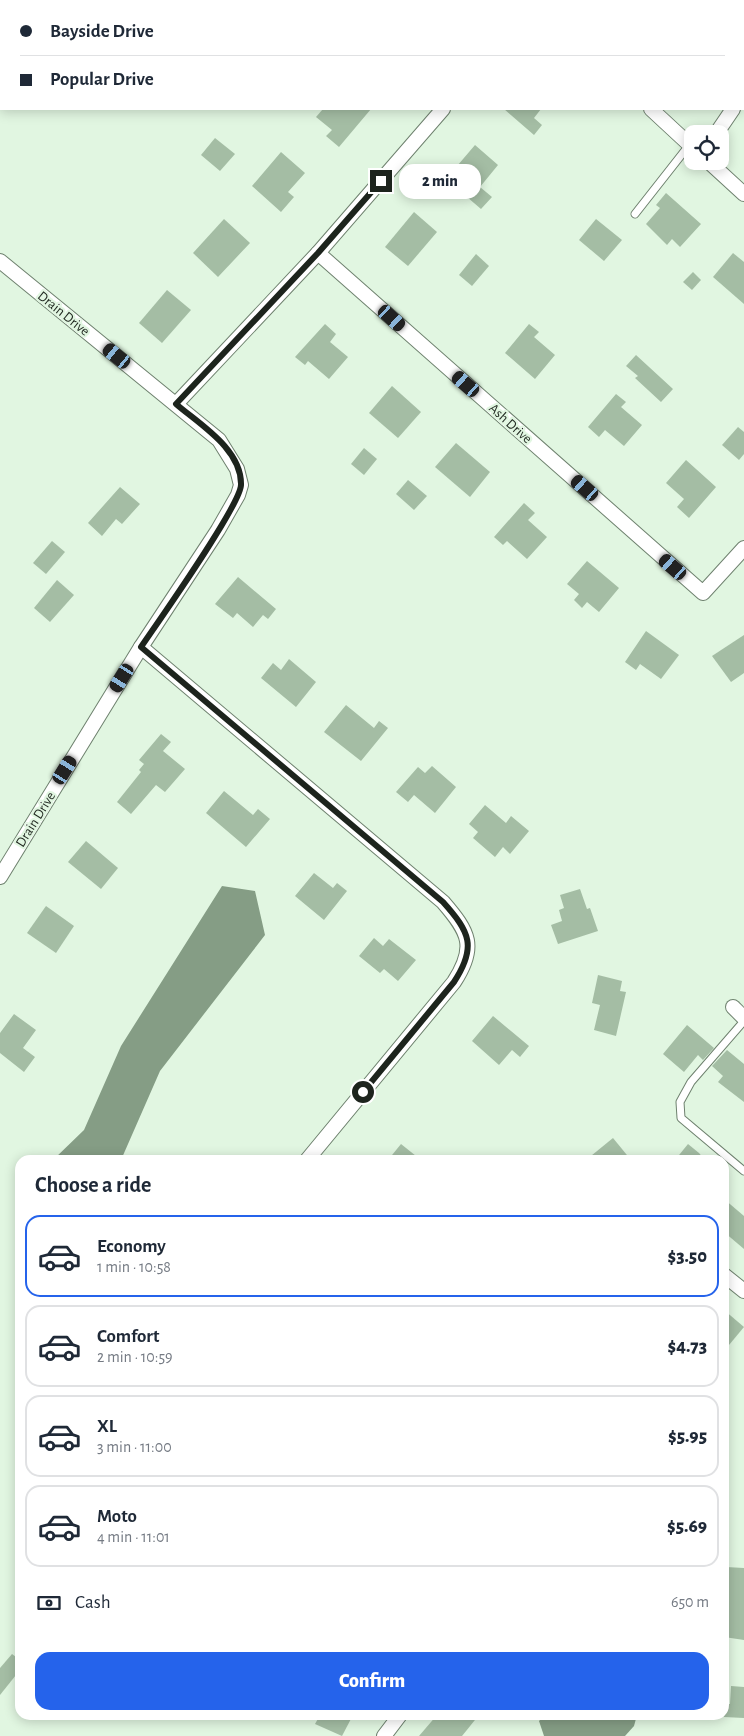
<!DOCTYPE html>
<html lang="en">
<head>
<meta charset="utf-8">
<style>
  :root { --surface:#fff; --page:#f6f6f7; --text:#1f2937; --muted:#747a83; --line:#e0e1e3; --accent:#2563eb }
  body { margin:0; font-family:"Alegreya Sans",sans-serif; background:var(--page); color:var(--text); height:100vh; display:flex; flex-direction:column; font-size:19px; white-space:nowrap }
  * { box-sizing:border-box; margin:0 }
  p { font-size:16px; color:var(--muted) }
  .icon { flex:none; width:28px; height:28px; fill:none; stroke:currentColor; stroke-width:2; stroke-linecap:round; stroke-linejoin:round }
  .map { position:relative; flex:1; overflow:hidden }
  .details { position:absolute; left:15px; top:1155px; width:714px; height:565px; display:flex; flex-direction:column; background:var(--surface); border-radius:15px; box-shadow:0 2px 12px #0003 }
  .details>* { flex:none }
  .top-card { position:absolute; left:0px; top:0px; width:745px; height:110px; box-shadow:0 2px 12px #0003; display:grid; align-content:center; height:110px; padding:0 20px; background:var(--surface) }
  .buttons { position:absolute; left:684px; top:125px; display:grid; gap:10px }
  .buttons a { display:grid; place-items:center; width:45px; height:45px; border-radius:10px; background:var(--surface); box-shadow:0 2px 12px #0003; font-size:25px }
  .end { position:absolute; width:22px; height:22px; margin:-11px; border:6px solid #1d241d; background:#fff; box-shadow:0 0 0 2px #fff }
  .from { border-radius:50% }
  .bubble { position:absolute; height:35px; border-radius:15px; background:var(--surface); box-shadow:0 2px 12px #0003; font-size:16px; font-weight:800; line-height:35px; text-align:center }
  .car { position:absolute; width:15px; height:30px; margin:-15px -8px; border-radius:6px; box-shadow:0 0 4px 1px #0007; background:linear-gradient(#222 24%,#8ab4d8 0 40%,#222 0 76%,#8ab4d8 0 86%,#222 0) }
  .top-card b { display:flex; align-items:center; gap:18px; height:48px; font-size:19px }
  .top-card b+b { border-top:1px solid var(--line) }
  .top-card i { width:12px; height:12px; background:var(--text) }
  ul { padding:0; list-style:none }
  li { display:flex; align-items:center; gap:15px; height:82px; margin:0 10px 8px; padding:0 10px; border:2px solid var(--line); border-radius:15px }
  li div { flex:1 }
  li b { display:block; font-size:19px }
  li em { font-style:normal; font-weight:800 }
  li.current { border-color:var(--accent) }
  li>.icon { width:45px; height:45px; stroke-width:1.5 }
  h2 { padding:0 20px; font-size:22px; line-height:60px }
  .pay { display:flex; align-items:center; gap:12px; height:55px; padding:0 20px; font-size:19px }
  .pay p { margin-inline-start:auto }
  .button { display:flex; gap:10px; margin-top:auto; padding:10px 20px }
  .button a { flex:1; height:58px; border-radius:15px; background:var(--accent); color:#fff; font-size:20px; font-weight:800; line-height:58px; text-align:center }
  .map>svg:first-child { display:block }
</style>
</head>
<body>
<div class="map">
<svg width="744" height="1736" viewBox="0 0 744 1736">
  <rect width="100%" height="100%" fill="#e1f6e1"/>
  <g fill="#859d85">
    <polygon points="222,886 255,891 265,935 160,1071 121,1160 53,1160 84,1130 121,1046"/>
    <polygon points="549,1715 637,1715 634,1726 625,1736 544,1736 539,1721 543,1717"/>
  </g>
  <g fill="#a4bda4">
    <polygon points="323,109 371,109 339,147 326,136 332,130 316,117"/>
    <polygon points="504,109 541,109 534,118 542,125 534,135"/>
    <polygon points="215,138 235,154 220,171 201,155"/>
    <polygon points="475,145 498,165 480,187 492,197 481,209 446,179"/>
    <polygon points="281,152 305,173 288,192 294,197 281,212 252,186"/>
    <polygon points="666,193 701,224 680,247 672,239 667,245 646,224 660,208 656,205"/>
    <polygon points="414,212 437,232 408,266 385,247"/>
    <polygon points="224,219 250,243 218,277 193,253"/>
    <polygon points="596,219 622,240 604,261 579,240"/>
    <polygon points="733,253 744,262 744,304 713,277"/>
    <polygon points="476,254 489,266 472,286 459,275"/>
    <polygon points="693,272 701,280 692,290 683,282"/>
    <polygon points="167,290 191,310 162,343 139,323"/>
    <polygon points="325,324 336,334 330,342 348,357 329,379 308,361 305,365 295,357"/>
    <polygon points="529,324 539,332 534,337 555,355 535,379 505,353"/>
    <polygon points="636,355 673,389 661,402 635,378 638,376 626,366"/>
    <polygon points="392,386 421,412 398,438 369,413"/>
    <polygon points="616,394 626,402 621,407 642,425 624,446 605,430 599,437 588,427"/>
    <polygon points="738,427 744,432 744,454 739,460 722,445"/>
    <polygon points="456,443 490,472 470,497 435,467"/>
    <polygon points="364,448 377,459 364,475 351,464"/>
    <polygon points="686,460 716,487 689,518 677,507 684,499 666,483"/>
    <polygon points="408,480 427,496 414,510 396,494"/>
    <polygon points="120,487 140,504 122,524 116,519 102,536 88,523"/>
    <polygon points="524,503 535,513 528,520 547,537 527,559 507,541 503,545 494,537"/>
    <polygon points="52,541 65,552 46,574 33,563"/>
    <polygon points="587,561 619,588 599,612 587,602 582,608 574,600 579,594 567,584"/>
    <polygon points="238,577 276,609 268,619 263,615 253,627 237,613 233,618 215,604"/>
    <polygon points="57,580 74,595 50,622 34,608"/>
    <polygon points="646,631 679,655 661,679 640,664 636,670 625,662"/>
    <polygon points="744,635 744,673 731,682 712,656"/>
    <polygon points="289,659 316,682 296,707 261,678 273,663 281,670"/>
    <polygon points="346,705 374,728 379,721 388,728 361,761 324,732"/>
    <polygon points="161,734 171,742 163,751 185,769 165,792 156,785 131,814 117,802 141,772 139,770 144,764 139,760"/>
    <polygon points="432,766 456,787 435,813 414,795 408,802 396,792 418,767 425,773"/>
    <polygon points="224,791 253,815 258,809 270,819 246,847 206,813"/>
    <polygon points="485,805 506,823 511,816 529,831 510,854 503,847 495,857 473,838 478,832 469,824"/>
    <polygon points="86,841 118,868 101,889 68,862"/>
    <polygon points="314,873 333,888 337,883 347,891 324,920 295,896"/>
    <polygon points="580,889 587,909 590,908 598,931 558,944 551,925 562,921 559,910 564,908 560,895"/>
    <polygon points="46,906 74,926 56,953 27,933"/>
    <polygon points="374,938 383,946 389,939 416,960 398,981 384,969 380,973 359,956"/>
    <polygon points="598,975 622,981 620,991 626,992 616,1036 594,1030 600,1005 592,1003"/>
    <polygon points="14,1014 36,1030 23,1048 35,1057 24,1072 0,1053 0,1033"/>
    <polygon points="493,1016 529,1046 520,1057 512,1050 499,1065 472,1041"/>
    <polygon points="687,1025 714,1048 703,1060 698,1055 684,1072 663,1054"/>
    <polygon points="727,1050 744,1064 744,1102 718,1082 723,1076 712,1066"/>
    <polygon points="613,1138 631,1160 586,1160"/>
    <polygon points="401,1144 421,1160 388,1160"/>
    <polygon points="688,1144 699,1153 705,1160 675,1160"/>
    <polygon points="724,1199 744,1216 744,1249 724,1232"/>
    <polygon points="724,1310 744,1327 724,1351"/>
    <polygon points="726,1567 744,1568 744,1640 724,1637"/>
    <polygon points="12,1654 20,1660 20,1670 0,1695 0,1668"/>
    <polygon points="731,1686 744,1687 744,1718 724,1717 725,1704 730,1704"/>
    <polygon points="320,1715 353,1715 342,1736 315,1724"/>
    <polygon points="437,1715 479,1715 462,1736 419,1736"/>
  </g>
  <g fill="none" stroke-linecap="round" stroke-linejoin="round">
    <defs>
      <g id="lane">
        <polyline points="635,214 690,144"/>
        <polyline points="744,1021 691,1082 680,1102 681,1118 744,1171"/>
      </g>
      <g id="street">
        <polyline points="744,85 744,84"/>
        <polyline points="651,109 692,147"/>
        <polyline points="716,134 733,109"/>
        <polyline points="708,161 744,194"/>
        <polyline points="318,253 703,593 744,548"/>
        <polyline points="0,261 219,440 237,469 241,485 238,495 218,530 141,647 0,877"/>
        <polyline points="176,404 318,253 443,109"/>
        <path d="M141,647L443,902C469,932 477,947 454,982L307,1160"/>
        <polyline points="733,1007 744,1018"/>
        <polyline points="724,1275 744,1291"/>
        <polyline points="384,1736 400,1715"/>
      </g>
    </defs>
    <use href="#lane" stroke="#6e816e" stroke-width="9"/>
    <use href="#street" stroke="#6e816e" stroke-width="16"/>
    <use href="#lane" stroke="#fff" stroke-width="7"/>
    <use href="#street" stroke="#fff" stroke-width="14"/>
  </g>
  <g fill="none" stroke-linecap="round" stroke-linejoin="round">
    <path stroke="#1d241d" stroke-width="6" d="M363,1092L454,982C477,947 470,932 443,902L141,647C158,622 240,506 241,485C242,449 199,424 176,404L318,253L381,181"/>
  </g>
  <g text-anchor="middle" stroke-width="4.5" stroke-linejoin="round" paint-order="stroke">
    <g font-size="14" fill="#1d241d" stroke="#e1f6e1">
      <text transform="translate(64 313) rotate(39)" y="5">Drain Drive</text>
      <text transform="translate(511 423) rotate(42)" y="5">Ash Drive</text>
      <text transform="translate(35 819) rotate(-58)" y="5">Drain Drive</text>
    </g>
  </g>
</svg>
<div class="buttons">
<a><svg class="icon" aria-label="locate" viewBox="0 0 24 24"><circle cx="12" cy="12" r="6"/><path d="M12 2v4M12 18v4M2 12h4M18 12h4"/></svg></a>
</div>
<i class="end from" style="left:363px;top:1092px"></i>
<i class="end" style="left:381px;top:181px"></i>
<div class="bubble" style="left:399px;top:164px;width:82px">2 min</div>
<i class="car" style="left:392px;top:318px;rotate:132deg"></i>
<i class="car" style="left:117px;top:356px;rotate:309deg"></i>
<i class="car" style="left:466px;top:384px;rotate:311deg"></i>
<i class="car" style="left:585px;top:488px;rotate:311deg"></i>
<i class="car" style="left:673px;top:567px;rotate:311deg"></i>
<i class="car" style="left:122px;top:678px;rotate:212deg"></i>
<i class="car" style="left:65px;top:770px;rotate:32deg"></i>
<div class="top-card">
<b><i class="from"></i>Bayside Drive</b>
<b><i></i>Popular Drive</b>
</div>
<section class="details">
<h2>Choose a ride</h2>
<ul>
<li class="current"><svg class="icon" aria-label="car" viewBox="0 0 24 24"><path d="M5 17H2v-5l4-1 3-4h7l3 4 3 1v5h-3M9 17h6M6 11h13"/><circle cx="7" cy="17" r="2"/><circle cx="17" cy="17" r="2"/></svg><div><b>Economy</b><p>1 min · 10:58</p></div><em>$3.50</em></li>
<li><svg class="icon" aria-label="car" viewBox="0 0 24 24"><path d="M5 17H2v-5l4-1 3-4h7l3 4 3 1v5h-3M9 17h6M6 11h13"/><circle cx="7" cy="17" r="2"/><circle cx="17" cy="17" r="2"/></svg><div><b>Comfort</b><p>2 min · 10:59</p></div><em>$4.73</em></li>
<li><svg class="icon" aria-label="car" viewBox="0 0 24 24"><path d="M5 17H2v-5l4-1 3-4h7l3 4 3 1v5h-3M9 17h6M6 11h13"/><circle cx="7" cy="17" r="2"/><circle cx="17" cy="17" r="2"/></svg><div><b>XL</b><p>3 min · 11:00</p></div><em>$5.95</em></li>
<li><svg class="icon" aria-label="car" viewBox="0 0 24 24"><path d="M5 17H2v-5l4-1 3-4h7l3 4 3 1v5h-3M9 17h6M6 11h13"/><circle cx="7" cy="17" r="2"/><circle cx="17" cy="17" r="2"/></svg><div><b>Moto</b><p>4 min · 11:01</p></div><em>$5.69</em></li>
</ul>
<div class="pay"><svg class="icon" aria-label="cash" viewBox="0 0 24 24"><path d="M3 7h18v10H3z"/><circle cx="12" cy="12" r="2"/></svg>Cash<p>650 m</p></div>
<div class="button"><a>Confirm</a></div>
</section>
</div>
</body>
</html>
